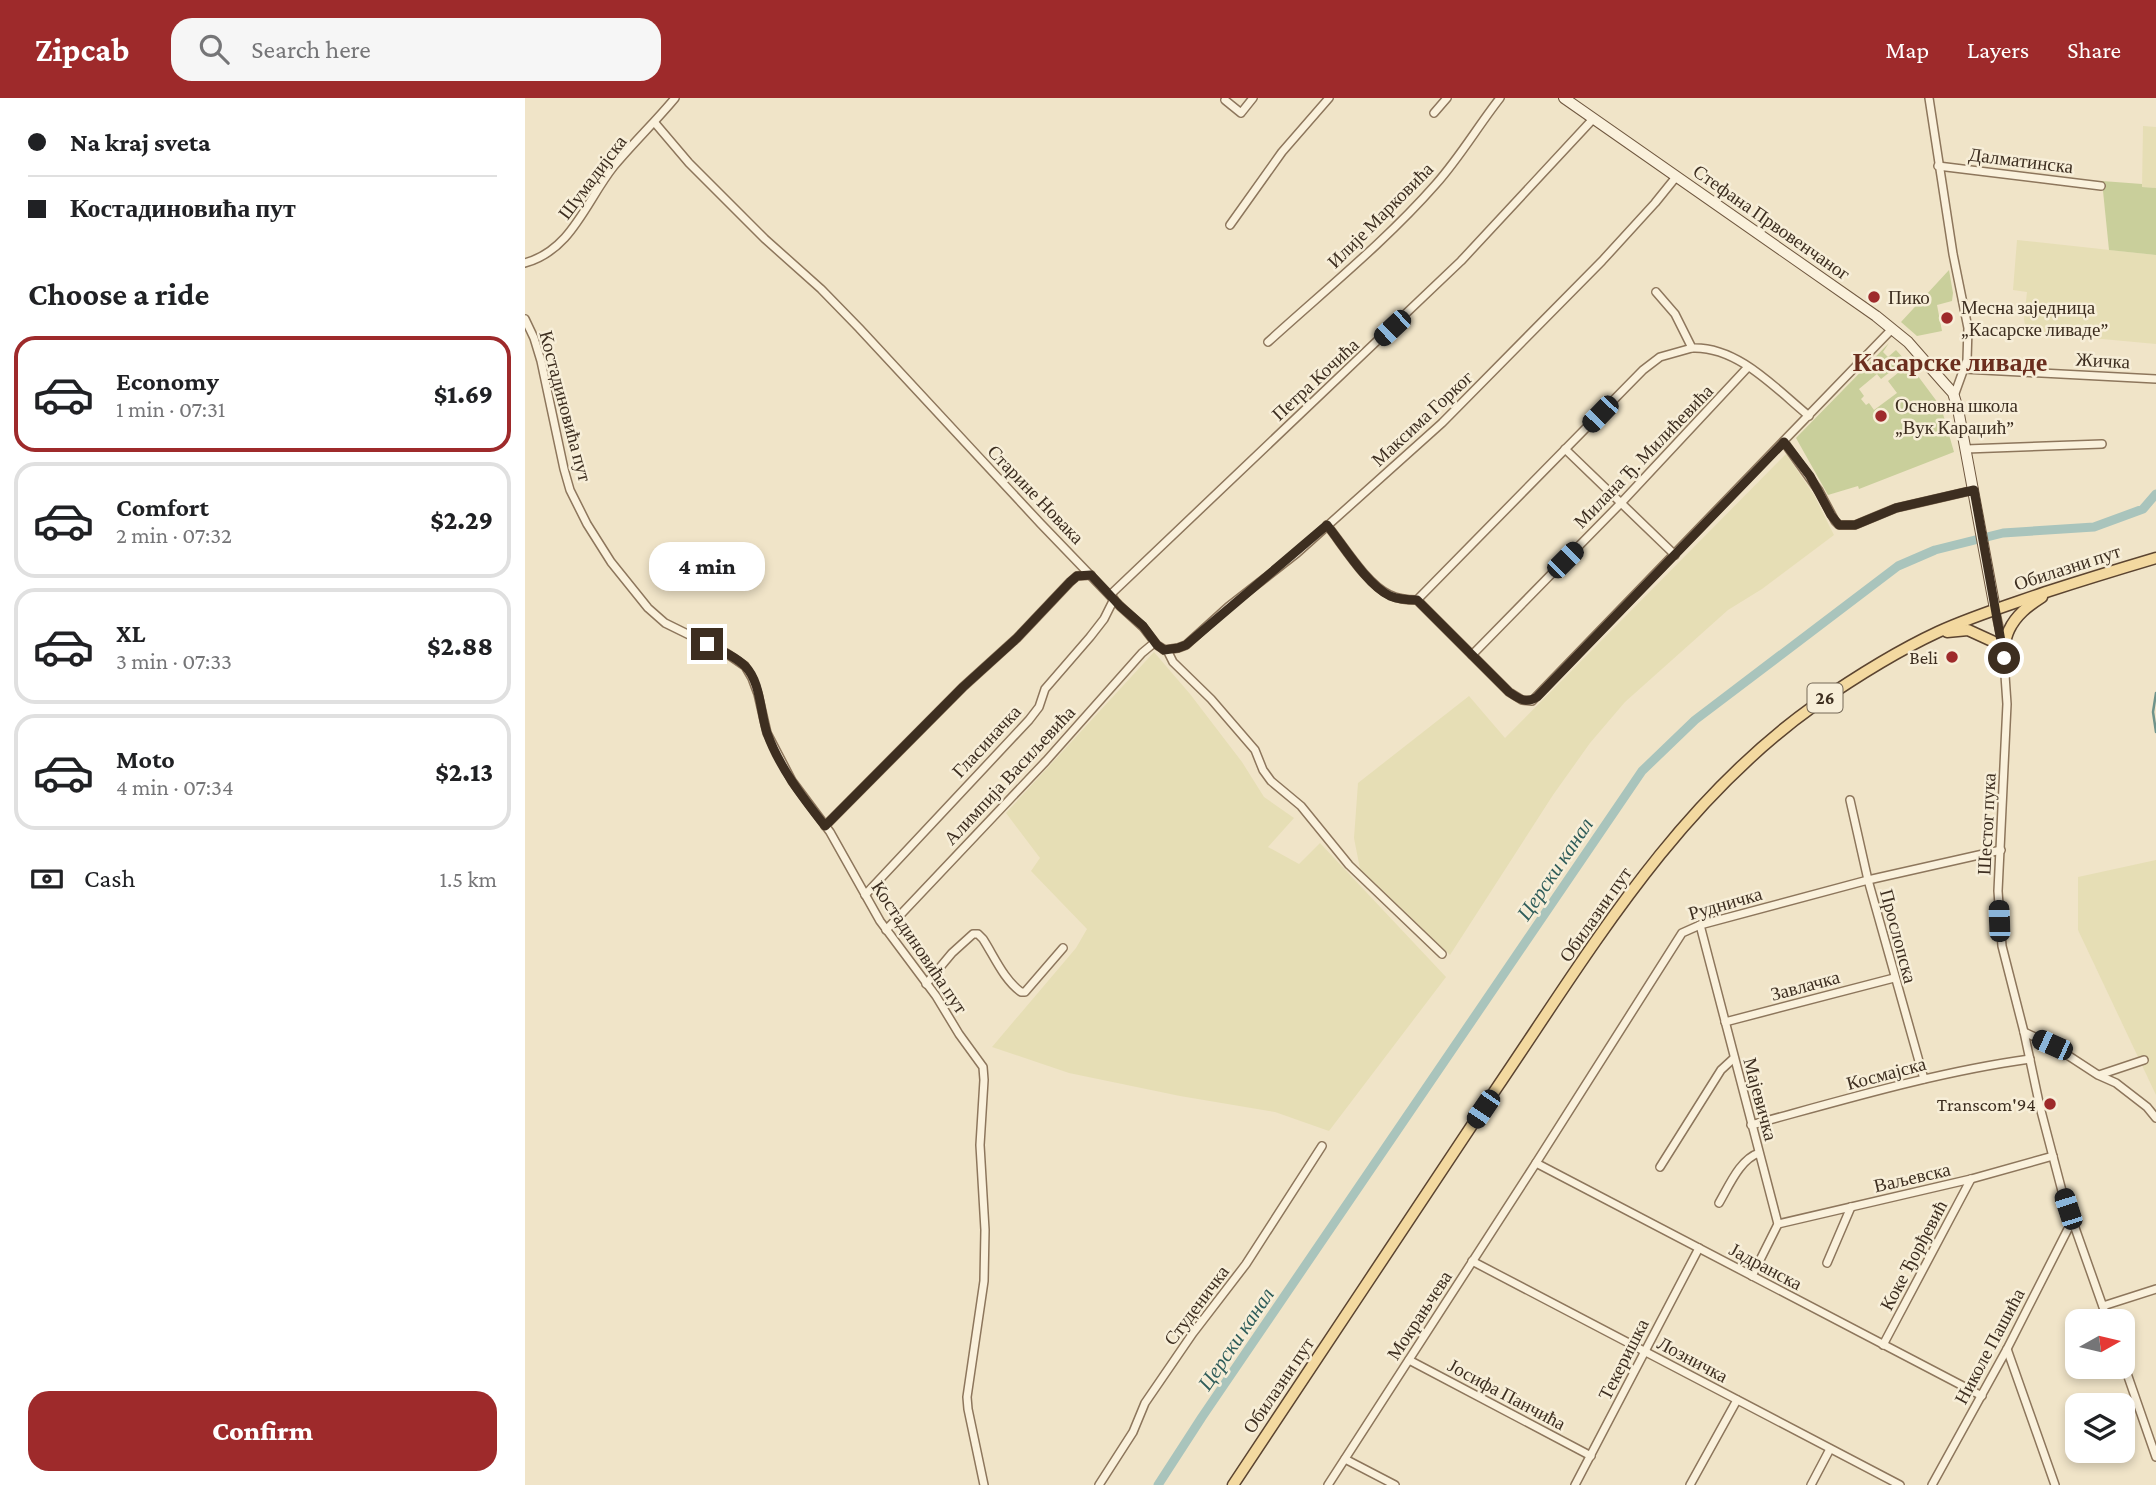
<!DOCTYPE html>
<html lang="en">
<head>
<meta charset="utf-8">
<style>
  :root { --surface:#fff; --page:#f6f6f6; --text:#202124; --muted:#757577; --line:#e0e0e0; --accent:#9e2a2b }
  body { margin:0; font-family:"Crimson Pro",serif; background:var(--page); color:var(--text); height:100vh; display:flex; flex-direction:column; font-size:26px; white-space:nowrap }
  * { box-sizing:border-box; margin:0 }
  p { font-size:23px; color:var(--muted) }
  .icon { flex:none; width:38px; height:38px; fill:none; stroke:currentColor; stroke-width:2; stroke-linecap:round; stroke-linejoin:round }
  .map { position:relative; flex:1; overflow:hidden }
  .side { display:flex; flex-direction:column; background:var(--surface); width:525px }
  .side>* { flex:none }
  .guide { display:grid; align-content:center; height:154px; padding:0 28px; background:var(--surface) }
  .needle { width:46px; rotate:82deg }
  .fabs { position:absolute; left:1540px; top:1211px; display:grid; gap:14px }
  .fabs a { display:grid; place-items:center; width:70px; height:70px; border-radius:14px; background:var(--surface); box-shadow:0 4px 10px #0003; font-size:35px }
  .end { position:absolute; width:32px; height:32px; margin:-16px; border:9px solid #3d2e20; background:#fff; box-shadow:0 0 0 4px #fff }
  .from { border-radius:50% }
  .bubble { position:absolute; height:49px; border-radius:21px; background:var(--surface); box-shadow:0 4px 10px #0003; font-size:23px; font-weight:800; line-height:49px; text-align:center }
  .car { position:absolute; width:21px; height:42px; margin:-21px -10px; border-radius:9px; box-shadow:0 0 5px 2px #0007; background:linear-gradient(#222 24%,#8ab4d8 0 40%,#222 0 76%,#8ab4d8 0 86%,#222 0) }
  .guide b { display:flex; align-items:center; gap:24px; height:66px; font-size:26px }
  .guide b+b { border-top:2px solid var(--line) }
  .guide i { width:18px; height:18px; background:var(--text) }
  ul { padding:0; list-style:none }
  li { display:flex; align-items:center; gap:21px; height:116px; margin:0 14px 10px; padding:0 14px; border:4px solid var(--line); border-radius:21px }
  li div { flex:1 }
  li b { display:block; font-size:26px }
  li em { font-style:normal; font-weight:800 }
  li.on { border-color:var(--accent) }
  li>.icon { width:63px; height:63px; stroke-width:1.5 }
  h2 { padding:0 28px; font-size:32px; line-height:84px }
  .pay { display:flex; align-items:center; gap:18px; height:77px; padding:0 28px; font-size:26px }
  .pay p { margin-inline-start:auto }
  .button { display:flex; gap:14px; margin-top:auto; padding:14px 28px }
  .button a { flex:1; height:80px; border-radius:21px; background:var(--accent); color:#fff; font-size:28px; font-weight:800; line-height:80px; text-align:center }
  header { display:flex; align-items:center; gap:42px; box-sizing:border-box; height:98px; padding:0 35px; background:var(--accent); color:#fff }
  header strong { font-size:33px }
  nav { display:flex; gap:38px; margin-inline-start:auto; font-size:24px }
  .search { width:490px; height:63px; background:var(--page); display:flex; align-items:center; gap:18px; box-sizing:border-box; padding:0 24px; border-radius:21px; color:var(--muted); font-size:26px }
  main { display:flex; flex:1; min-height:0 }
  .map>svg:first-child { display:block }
</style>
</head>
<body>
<header>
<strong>Zipcab</strong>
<div class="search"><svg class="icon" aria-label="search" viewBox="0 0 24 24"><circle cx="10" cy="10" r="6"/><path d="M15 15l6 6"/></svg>Search here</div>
<nav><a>Map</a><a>Layers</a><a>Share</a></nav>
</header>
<main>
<section class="side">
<div class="guide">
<b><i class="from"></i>Na kraj sveta</b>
<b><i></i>Костадиновића пут</b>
</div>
<h2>Choose a ride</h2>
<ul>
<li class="on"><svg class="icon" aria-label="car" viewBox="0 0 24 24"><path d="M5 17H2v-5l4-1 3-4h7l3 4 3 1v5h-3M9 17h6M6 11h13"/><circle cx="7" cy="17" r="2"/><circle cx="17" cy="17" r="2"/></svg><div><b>Economy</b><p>1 min · 07:31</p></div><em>$1.69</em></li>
<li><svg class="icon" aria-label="car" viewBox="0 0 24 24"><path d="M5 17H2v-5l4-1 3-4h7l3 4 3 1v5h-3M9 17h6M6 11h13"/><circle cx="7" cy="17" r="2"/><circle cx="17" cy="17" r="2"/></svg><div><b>Comfort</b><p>2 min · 07:32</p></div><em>$2.29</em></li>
<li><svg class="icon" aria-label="car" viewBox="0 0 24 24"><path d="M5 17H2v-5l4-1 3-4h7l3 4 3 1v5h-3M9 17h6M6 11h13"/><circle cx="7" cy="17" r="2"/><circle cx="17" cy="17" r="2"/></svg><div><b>XL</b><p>3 min · 07:33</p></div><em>$2.88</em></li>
<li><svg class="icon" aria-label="car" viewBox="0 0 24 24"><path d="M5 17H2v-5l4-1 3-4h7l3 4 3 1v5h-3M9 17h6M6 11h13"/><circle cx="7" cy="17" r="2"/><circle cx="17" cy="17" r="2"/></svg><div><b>Moto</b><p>4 min · 07:34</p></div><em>$2.13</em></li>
</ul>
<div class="pay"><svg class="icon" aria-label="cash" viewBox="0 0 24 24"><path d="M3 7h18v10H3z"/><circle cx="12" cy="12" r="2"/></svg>Cash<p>1.5 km</p></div>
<div class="button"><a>Confirm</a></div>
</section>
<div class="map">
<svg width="1631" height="1387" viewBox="0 0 1631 1387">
  <rect width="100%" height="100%" fill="#f0e4c8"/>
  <g fill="#e6deb5">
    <polygon points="1618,28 1631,29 1631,90 1617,89"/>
    <polygon points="1492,142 1631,157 1631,246 1501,234 1499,221 1502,194 1488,192"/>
    <polygon points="1261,356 1289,397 1309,437 1237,491 1203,512 1100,604 1065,645 1028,697 925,857 835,771 829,740 833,685 944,598 980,640"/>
    <polygon points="629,554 665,596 717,664 739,699 769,720 743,749 774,766 795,745 921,879 804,1033 750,1014 655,998 544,975 467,949 551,850 562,831 506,773 515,760 481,715"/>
    <polygon points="1631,762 1631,997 1553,832 1553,779"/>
  </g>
  <g fill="#c9cf9b">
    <polygon points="1577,83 1617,86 1617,89 1631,90 1631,157 1584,152"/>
    <polygon points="1424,172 1428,195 1427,203 1412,207 1417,233 1392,238 1376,224"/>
    <polygon points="1364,245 1358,254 1363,259 1371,252 1380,262 1356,281 1352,276 1334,291 1339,298 1336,301 1341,307 1344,305 1349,312 1372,295 1363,283 1384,266 1416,309 1429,354 1334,391 1333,388 1303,397 1271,340"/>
  </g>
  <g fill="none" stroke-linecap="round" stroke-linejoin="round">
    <polyline stroke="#6f938a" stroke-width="2.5" points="1631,595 1628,614 1631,634"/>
    <polyline stroke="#a9c4bc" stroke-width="9" points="633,1387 677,1319 1117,673 1170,622 1373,468 1410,452 1478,435 1569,429 1618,411 1631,396"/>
    <defs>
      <g id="street">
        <polyline points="1404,0 1428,156 1443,230 1442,262 1429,298"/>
        <polyline points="700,2 716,15 728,0"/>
        <polyline points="909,15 922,0"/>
        <polyline points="130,25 164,65 240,141 296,191 334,230 516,426 595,508 618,529 632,547 643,554 648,564 686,601 730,652 738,672 746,683 776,708 824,767 917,856"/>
        <polyline points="1413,68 1576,88"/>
        <polyline points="705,127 757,54 804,0"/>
        <path d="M0,165C47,152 61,103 89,68C108,45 131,23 150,0"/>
        <path d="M1131,194L1150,216L1167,250C1213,248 1251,291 1284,318"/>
        <polyline points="0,221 9,240 16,263 39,371 45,392 62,426 86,464 123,510 140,525 201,555 220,568 227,580 233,596 242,635 267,683 305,734 355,823 411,898 434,936 458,969 459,982 455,1047 460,1132 459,1183 442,1299 443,1311 459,1387"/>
        <path d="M743,244C799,193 861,143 911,86C935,59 953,28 975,0"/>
        <polyline points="1439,271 1631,281"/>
        <polyline points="1259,344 1294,393 1310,423 1314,427 1330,427 1371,410 1449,392"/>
        <polyline points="1040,351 1150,457"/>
        <polyline points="1441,351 1577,346"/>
        <path d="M802,427C818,447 842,487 865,497C873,501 883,502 892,502"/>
        <polyline points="585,497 936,163 1068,21"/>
        <polyline points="892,502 984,594 997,602 1007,603 1367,231"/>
        <polyline points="892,502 1118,272 1135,259 1167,250"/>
        <polyline points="1470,511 1478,548 1482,606 1473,793 1477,848 1499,934 1515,1009 1537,1093 1583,1223"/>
        <polyline points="639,552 653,550 661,547 703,509 772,455 917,325 1077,163 1130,105 1151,79"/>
        <polyline points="947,557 1096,405 1223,269"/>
        <polyline points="1325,702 1343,782 1399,981"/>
        <polyline points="300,728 438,589 492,540 545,484 552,478 566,477"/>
        <polyline points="340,797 504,622 514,609 520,591 565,539 579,521 589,501"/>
        <polyline points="1175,827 1253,1126 1227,1178"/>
        <polyline points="361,832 521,663 617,555 629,545"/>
        <path d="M401,886L427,855L448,836H453L458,841C469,858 479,882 496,894H500L538,850"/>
        <polyline points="1200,924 1369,880"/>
        <polyline points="1499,934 1527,947 1573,977 1591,985 1622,1009 1631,1020"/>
        <polyline points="1574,977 1619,962"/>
        <path d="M1226,1027C1318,1002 1411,974 1505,961"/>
        <polyline points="1011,1065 1457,1298"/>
        <polyline points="1135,1069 1196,972 1209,960"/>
        <path d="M1194,1105C1204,1088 1215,1061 1234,1055"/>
        <polyline points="1253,1126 1446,1081 1528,1058"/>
        <polyline points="947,1163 1375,1387"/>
        <polyline points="1302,1165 1326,1109"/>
        <polyline points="1578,1208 1631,1191"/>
        <polyline points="1358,1247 1446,1081"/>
        <polyline points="1482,1251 1530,1387"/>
        <polyline points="884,1262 1066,1358"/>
        <polyline points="1598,1264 1631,1359"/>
        <polyline points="820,1361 870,1387"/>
        <polyline points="574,1387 608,1334 620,1305 668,1235 721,1166 797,1048"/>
        <polyline points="803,1387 1011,1065 1157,835 1175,827 1343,782 1476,752"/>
        <polyline points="1050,1387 1174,1150"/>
        <polyline points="1165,1387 1212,1302"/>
        <polyline points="1286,1387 1305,1351"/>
        <polyline points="1407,1387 1482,1251 1547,1123"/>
      </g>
      <polyline id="secondary" points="1039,0 1351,218 1383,244 1419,285 1428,295 1433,311 1470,511"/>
      <g id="primary">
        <path d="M1422,534L1443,532L1478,548C1481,543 1481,538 1484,532C1491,517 1503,508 1517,499"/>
        <path d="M708,1387C796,1255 883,1123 971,991C1066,851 1150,707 1290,607C1329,580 1370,554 1413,534C1448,518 1484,507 1521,494C1558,482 1594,471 1631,460"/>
      </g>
    </defs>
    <use href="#street" stroke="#8d765c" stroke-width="10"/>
    <use href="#secondary" stroke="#6f573f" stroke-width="12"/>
    <use href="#primary" stroke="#5b4430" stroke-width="13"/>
    <use href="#street" stroke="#faf1dc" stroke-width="7"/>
    <use href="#secondary" stroke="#faf1dc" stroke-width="10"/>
    <use href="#primary" stroke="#f3d9a0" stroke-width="10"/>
  </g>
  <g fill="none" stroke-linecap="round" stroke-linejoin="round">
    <path stroke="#3d2e20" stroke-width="9" d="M182,546C195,552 210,558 220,568C236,584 235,614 242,635C254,669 278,700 300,728L438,589L492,540L545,484L552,478L566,477L595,508L618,528L632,547L639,552L653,550L661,547L802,427C818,447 842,487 865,498C873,501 883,502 892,502L984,594C994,601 1001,606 1012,599L1259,344L1285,378L1306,417L1314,427H1330L1371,410L1449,392L1479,560"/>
  </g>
  <g fill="#9e2a2b" stroke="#f7eed8" stroke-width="2.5">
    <circle cx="1349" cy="199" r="7"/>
    <circle cx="1422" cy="220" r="7"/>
    <circle cx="1356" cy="318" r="7"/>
    <circle cx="1427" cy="559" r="7"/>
    <circle cx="1525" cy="1006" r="7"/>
  </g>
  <g text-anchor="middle" stroke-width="5" stroke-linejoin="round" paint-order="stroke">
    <rect fill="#f7eed8" stroke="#756857" stroke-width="2" x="1282.5" y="585.5" width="35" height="29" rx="5"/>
    <g font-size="18" font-weight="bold" fill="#3d2e20">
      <text x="1300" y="606">26</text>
    </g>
    <g font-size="19" fill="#3d2e20" stroke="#f7eed8">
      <text transform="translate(1496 62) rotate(7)" y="7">Далматинска</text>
      <text transform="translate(67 79) rotate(-53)" y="7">Шумадијска</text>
      <text transform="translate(855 117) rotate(-45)" y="7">Илије Марковића</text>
      <text transform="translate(1247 124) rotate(35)" y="7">Стефана Првовенчаног</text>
      <text transform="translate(1578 262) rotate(3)" y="7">Жичка</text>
      <text transform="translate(790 281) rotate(-43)" y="7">Петра Кочића</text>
      <text transform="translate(41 308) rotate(75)" y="7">Костадиновића пут</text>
      <text transform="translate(897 320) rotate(-43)" y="7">Максима Горког</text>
      <text transform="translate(1118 358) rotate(-46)" y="7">Милана Ђ. Милићевића</text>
      <text transform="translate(511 396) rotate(46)" y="7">Старине Новака</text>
      <text transform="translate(1542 469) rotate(-18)" y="7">Обилазни пут</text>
      <text transform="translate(461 643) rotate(-47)" y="7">Гласиначка</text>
      <text transform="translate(484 677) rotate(-47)" y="7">Алимпија Васиљевића</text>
      <text transform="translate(1461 726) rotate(-87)" y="7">Шестог пука</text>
      <text transform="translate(1200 805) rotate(-16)" y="7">Рудничка</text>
      <text transform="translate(1070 816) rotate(-55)" y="7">Обилазни пут</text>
      <text transform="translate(1374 838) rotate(75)" y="7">Прослопска</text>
      <text transform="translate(395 849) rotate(56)" y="7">Костадиновића пут</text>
      <text transform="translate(1280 887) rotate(-15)" y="7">Завлачка</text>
      <text transform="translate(1361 975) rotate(-15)" y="7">Космајска</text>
      <text transform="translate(1236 1001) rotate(75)" y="7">Мајевичка</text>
      <text transform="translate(1387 1079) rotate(-13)" y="7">Ваљевска</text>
      <text transform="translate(1388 1157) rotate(-62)" y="7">Коке Ђорђевић</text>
      <text transform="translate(1241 1168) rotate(28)" y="7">Јадранска</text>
      <text transform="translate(671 1207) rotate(-53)" y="7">Студеничка</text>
      <text transform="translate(894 1217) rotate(-57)" y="7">Мокрањчева</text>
      <text transform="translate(1464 1248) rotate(-62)" y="7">Николе Пашића</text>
      <text transform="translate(1098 1261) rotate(-63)" y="7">Текеришка</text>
      <text transform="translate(1168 1261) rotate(28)" y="7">Лозничка</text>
      <text transform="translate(753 1287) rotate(-56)" y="7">Обилазни пут</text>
      <text transform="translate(982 1296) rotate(28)" y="7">Јосифа Панчића</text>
    </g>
    <g font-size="19" fill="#3d2e20" stroke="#f7eed8" text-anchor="start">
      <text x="1363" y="206">Пико</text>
      <text x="1436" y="216">Месна заједница<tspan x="1436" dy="22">„Касарске ливаде”</tspan></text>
      <text x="1370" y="314">Основна школа<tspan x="1370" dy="22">„Вук Караџић”</tspan></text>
      <text x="1413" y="566" text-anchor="end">Beli</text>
      <text x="1511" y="1013" text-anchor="end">Transcom'94</text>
    </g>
    <g font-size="21" font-style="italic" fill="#2f5d5a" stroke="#f7eed8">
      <text transform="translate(1030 771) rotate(-56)" y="7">Церски канал</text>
      <text transform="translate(711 1241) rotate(-56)" y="7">Церски канал</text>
    </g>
    <g font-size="26" font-weight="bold" fill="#6b2e1e" stroke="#f7eed8">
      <text x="1425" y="273">Касарске ливаде</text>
    </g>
  </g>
</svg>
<div class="fabs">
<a><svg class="needle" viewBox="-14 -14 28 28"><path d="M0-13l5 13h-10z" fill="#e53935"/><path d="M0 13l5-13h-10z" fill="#757577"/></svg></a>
<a><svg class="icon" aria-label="layers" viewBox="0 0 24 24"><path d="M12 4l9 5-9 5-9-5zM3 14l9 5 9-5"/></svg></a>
</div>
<i class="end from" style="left:1479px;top:560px"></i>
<i class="end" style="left:182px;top:546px"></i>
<div class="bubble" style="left:124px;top:444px;width:116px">4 min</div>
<i class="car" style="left:867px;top:230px;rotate:227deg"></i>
<i class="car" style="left:1075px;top:316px;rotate:224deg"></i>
<i class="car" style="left:1040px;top:462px;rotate:45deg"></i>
<i class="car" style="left:1474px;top:823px;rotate:358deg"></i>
<i class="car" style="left:1527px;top:947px;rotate:294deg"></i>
<i class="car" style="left:958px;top:1011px;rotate:214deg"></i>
<i class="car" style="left:1543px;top:1111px;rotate:342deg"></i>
</div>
</main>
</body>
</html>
